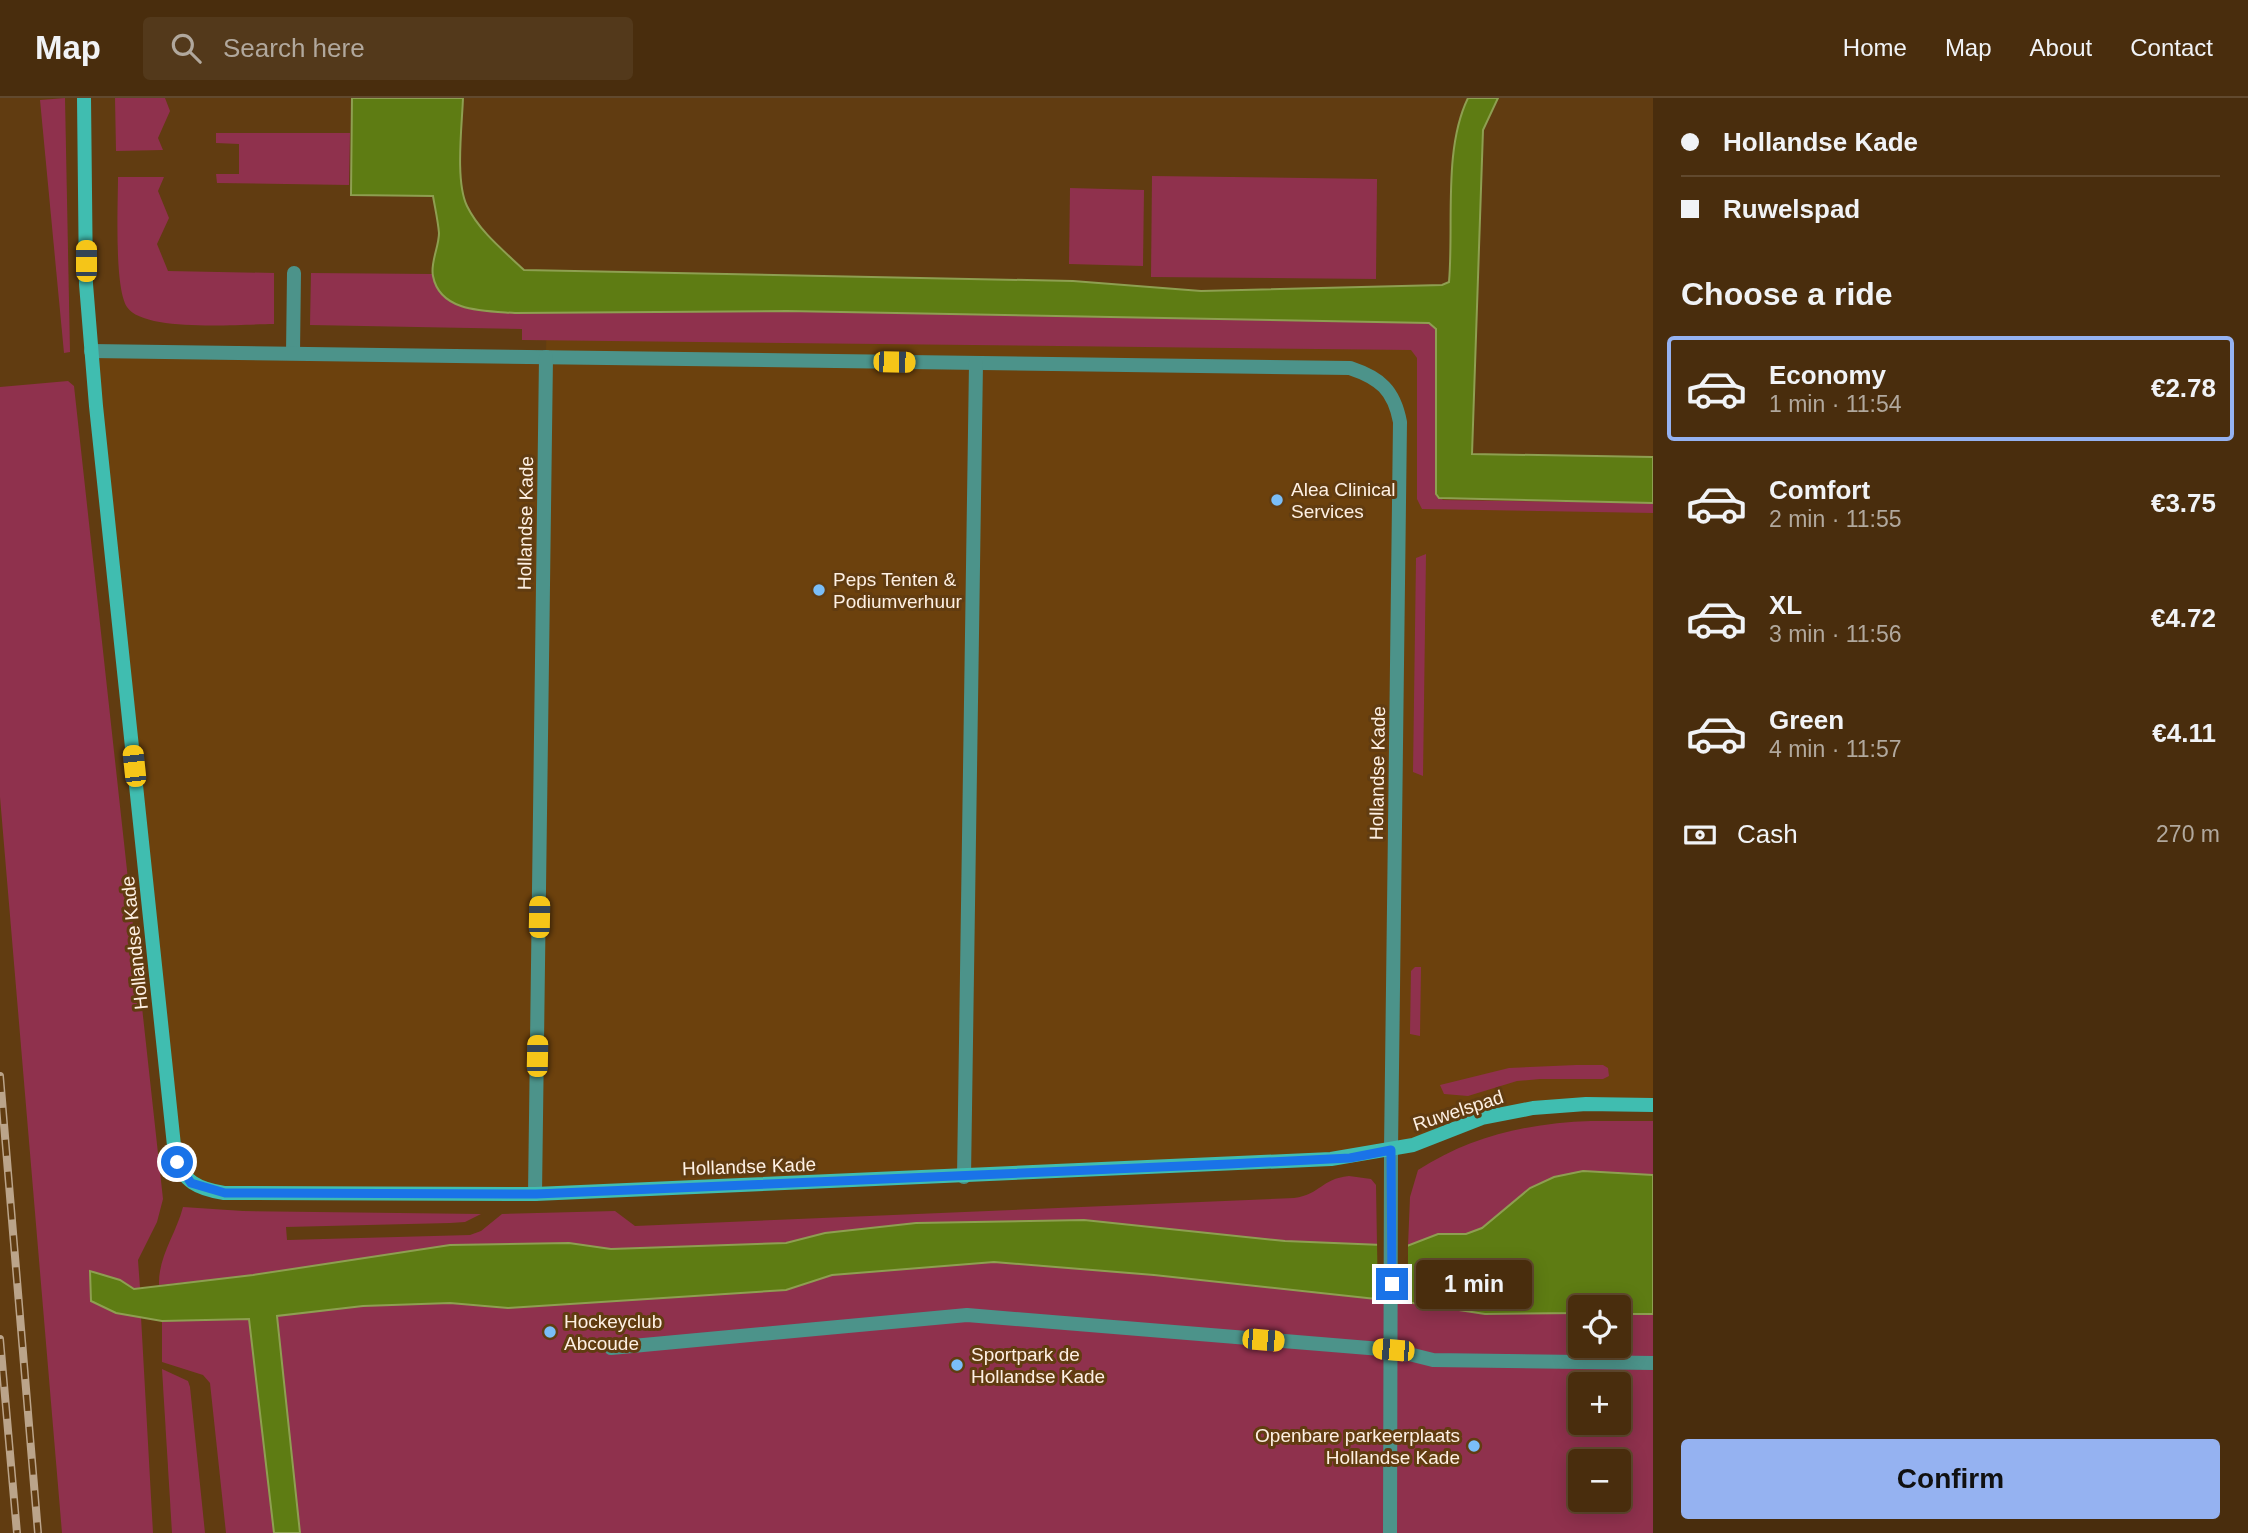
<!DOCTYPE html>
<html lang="en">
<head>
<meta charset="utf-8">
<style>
  :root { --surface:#492d0d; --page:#53391b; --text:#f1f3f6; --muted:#b1a89d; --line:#61492e; --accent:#95b2f1 }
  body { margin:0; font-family:Arial,sans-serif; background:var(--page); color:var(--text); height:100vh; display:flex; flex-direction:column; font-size:26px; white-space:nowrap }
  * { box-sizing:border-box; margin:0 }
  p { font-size:23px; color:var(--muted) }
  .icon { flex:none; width:38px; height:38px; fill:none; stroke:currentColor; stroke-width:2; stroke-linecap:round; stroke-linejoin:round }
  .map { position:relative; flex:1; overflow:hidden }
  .details { display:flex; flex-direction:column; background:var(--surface); width:595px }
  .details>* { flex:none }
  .top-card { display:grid; align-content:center; height:154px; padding:0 28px; background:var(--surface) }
  .tools { position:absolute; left:1568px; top:1197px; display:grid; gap:14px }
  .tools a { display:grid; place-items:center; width:63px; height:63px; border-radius:7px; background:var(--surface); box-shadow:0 4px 18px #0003,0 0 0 2px var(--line); font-size:35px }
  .end { position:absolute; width:32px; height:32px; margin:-16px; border:9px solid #1a73e8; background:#fff; box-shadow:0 0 0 4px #fff }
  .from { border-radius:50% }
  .bubble { position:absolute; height:49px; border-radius:7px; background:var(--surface); box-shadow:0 4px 18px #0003,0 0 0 2px var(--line); font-size:23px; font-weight:700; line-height:49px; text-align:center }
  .car { position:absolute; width:21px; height:42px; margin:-21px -10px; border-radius:9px; box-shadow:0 0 5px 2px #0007; background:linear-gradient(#f5c518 24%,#345 0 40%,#f5c518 0 76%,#345 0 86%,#f5c518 0) }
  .top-card b { display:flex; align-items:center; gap:24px; height:66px; font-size:26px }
  .top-card b+b { border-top:2px solid var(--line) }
  .top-card i { width:18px; height:18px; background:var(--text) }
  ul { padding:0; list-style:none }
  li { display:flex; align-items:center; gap:21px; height:105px; margin:0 14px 10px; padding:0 14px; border:4px solid transparent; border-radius:7px }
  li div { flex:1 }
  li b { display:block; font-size:26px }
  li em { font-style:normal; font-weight:700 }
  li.selected { border-color:var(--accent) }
  li>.icon { width:63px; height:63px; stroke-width:1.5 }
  h2 { padding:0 28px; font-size:32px; line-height:84px }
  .pay { display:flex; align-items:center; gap:18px; height:77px; padding:0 28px; font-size:26px }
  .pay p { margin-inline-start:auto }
  .primary-button { display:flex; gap:14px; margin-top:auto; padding:14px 28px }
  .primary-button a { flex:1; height:80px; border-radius:7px; background:var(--accent); color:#111; font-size:28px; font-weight:700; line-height:80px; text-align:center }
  header { display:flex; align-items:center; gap:42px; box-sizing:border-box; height:98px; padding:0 35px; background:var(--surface); border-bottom:2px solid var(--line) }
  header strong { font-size:33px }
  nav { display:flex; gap:38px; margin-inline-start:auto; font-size:24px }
  .search { width:490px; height:63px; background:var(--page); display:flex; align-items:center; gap:18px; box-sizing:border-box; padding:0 24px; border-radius:7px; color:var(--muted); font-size:26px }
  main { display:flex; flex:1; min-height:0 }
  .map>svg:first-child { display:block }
</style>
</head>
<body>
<header>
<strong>Map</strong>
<div class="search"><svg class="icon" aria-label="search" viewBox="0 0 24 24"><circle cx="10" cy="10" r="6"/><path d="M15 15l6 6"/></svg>Search here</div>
<nav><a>Home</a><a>Map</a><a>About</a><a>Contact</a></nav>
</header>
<main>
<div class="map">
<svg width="1653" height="1435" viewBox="0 0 1653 1435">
  <rect width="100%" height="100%" fill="#613c11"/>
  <polygon fill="#6c410d" points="547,190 1461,204 1459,378 1653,380 1653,1007 1559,1006 1370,1056 534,1095 225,1094 181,1071 93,249 546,255"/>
  <g fill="#8f314d" fill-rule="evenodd">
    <polygon points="65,0 70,254 64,255 40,2"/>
    <polygon points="115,0 165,0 170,13 158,40 163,52 116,53"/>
    <polygon points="216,35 350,35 349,87 217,85 216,76 239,76 239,46 216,45"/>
    <polygon points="1152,78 1377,81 1376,181 1151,179"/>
    <path d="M118,79H164L158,93L169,120L157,146L168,173L274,175V226C243,226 144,235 127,209C114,189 118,106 118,79Z"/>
    <polygon points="1070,90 1144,92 1143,168 1069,166"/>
    <path d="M311,175L432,176C444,211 484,213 515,215L787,213L1429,225L1436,231V396L1443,402L1653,405V415L1422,411L1417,401V260L1411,252L522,242V231L310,227Z"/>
    <polygon points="68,283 74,288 163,1101 157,1124 138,1162 140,1190 134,1191 120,1182 91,1173 91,1203 116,1215 141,1219 153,1435 62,1435 0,699 0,289"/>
    <polygon points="1426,456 1423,678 1413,674 1416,460"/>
    <polygon points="1415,869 1421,869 1420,938 1410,936 1411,873"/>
    <polygon points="1576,967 1603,967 1608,970 1609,978 1603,981 1540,981 1517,983 1468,998 1444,996 1440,987 1509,970"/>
    <path d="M1591,1023H1653V1077L1583,1073L1482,1130L1466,1136H1438L1408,1148L1410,1099L1418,1072C1471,1038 1529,1025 1591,1023Z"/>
    <path d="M1349,1078L1371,1081L1376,1087L1377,1147L1285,1143L1084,1122L916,1125L825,1135L786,1145L611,1151L569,1145L159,1187C158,1159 176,1136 183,1109L243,1113L481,1116L465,1124L450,1125L286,1129L287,1142L470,1137L481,1133L502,1116L615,1113L635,1128L1294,1100C1322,1096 1320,1081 1349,1078Z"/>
    <path d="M1653,1134V1435H280L254,1199L848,1152L1426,1181ZM1580,1209H1619V1248H1580ZM1580,1286H1619V1325H1580ZM1580,1363H1619V1402H1580Z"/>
    <polygon points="249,1221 274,1435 226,1435 210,1285 203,1277 162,1264 162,1223"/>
    <polygon points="162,1271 188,1283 190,1289 205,1435 172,1435"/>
  </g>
  <g fill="#5e7c13" stroke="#8e9f51" stroke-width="2">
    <path d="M352,0H463C462,28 455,83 467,108C479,133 504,153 524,172L1073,183L1201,193L1442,187L1449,184C1454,127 1443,51 1468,0H1498L1483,32L1472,356L1653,359V405L1439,400L1436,396V231L1429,225L787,213L515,215C487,213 440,215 433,178C430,165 439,149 439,135C438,123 435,110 433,98L351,97Z"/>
    <polygon points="1583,1073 1653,1077 1653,1216 1619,1216 1619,1209 1580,1209 1580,1215 1485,1216 1413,1205 1154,1177 994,1164 832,1177 786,1192 508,1210 450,1205 363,1208 277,1218 300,1435 274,1435 249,1221 162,1223 116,1215 91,1203 90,1173 120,1182 134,1191 253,1177 450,1147 569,1145 611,1151 786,1145 825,1135 916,1125 1084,1122 1285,1143 1407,1148 1438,1136 1466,1136 1482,1130 1530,1090 1554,1079"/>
  </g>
  <polygon fill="#613c11" points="1377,1144 1408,1144 1408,1206 1378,1206"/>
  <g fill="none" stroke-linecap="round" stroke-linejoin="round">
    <g stroke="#4c938a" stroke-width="14">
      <polyline points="293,255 294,175"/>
      <polyline points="611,1250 967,1217 1393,1252 1433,1262 1653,1265"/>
      <polyline points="1390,1435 1391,1052"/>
    </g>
    <g stroke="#4c938a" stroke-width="14">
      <path d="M91,253L1350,270C1380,280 1394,292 1400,324L1391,1052"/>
      <polyline points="964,1079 976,265"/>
      <polyline points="535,1096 546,259"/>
    </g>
    <path stroke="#40bdb0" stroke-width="14" d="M84,0L86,186L96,308L175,1057C182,1084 199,1091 224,1095L535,1096L1331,1061L1413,1047L1482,1020L1533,1010L1586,1006L1653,1007"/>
    <defs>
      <g id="rail">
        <polyline points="0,978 38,1435"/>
        <polyline points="0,1241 17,1435"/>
      </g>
    </defs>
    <use href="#rail" stroke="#bba48a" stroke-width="8"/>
    <use href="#rail" stroke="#613c11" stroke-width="5" stroke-dasharray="16" stroke-linecap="butt"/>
  </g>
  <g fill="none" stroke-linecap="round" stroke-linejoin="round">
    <polyline stroke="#1a73e8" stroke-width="9" points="177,1064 191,1085 225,1095 536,1096 1229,1066 1350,1060 1391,1052 1392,1186"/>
  </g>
  <g fill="#7abef8" stroke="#613c11" stroke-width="2.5">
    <circle cx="1277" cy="402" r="7"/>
    <circle cx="819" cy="492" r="7"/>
    <circle cx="550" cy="1234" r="7"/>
    <circle cx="957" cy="1267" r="7"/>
    <circle cx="1474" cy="1348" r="7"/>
  </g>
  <g text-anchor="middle" stroke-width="6" stroke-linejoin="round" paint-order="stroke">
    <g font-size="19" fill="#fef0e3" stroke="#613c11" text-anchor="start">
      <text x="1291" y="398">Alea Clinical<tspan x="1291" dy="22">Services</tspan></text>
      <text x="833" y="488">Peps Tenten &amp;<tspan x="833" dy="22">Podiumverhuur</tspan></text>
      <text x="564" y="1230">Hockeyclub<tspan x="564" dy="22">Abcoude</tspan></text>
      <text x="971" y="1263">Sportpark de<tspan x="971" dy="22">Hollandse Kade</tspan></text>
      <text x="1460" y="1344" text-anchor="end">Openbare parkeerplaats<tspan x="1460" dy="22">Hollandse Kade</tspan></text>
    </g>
    <g font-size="19" fill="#fef0e3" stroke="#613c11">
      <text transform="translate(525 425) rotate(-89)" y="7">Hollandse Kade</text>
      <text transform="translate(1377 675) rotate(-89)" y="7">Hollandse Kade</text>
      <text transform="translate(134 845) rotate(-96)" y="7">Hollandse Kade</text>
      <text transform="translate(1458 1012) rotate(-18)" y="7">Ruwelspad</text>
      <text transform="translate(749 1068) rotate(-2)" y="7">Hollandse Kade</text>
    </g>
  </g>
</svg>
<div class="tools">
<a><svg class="icon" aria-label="locate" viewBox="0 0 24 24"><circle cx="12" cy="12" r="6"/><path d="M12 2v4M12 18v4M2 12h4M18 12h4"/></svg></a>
<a>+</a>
<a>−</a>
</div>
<i class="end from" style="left:177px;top:1064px"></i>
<i class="end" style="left:1392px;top:1186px"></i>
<div class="bubble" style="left:1416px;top:1162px;width:116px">1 min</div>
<i class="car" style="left:86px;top:163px;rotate:0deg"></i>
<i class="car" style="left:894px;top:264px;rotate:91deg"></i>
<i class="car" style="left:134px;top:668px;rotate:354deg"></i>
<i class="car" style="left:539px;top:819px;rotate:1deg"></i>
<i class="car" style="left:537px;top:958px;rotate:1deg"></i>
<i class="car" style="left:1263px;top:1242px;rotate:95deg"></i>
<i class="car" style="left:1393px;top:1252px;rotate:275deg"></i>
</div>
<section class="details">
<div class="top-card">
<b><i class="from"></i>Hollandse Kade</b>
<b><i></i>Ruwelspad</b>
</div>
<h2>Choose a ride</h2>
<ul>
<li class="selected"><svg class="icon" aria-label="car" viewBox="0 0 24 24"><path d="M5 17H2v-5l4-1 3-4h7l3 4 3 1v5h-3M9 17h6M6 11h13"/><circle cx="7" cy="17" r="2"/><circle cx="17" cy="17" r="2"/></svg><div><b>Economy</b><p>1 min · 11:54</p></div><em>€2.78</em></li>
<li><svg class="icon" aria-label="car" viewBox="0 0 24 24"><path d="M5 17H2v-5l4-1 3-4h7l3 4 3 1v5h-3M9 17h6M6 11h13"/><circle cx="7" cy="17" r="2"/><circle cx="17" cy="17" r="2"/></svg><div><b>Comfort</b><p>2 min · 11:55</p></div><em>€3.75</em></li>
<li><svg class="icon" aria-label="car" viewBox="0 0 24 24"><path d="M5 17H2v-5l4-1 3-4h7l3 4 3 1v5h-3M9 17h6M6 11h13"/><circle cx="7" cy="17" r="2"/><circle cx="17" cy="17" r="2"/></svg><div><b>XL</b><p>3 min · 11:56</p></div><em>€4.72</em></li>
<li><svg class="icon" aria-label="car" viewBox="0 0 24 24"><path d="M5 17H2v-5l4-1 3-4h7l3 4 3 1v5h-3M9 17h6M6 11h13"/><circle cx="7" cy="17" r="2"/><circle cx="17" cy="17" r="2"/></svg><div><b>Green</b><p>4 min · 11:57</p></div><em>€4.11</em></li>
</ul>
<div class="pay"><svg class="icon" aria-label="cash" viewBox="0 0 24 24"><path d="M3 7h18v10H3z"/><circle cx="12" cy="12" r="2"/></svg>Cash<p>270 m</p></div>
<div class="primary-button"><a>Confirm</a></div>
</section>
</main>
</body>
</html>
